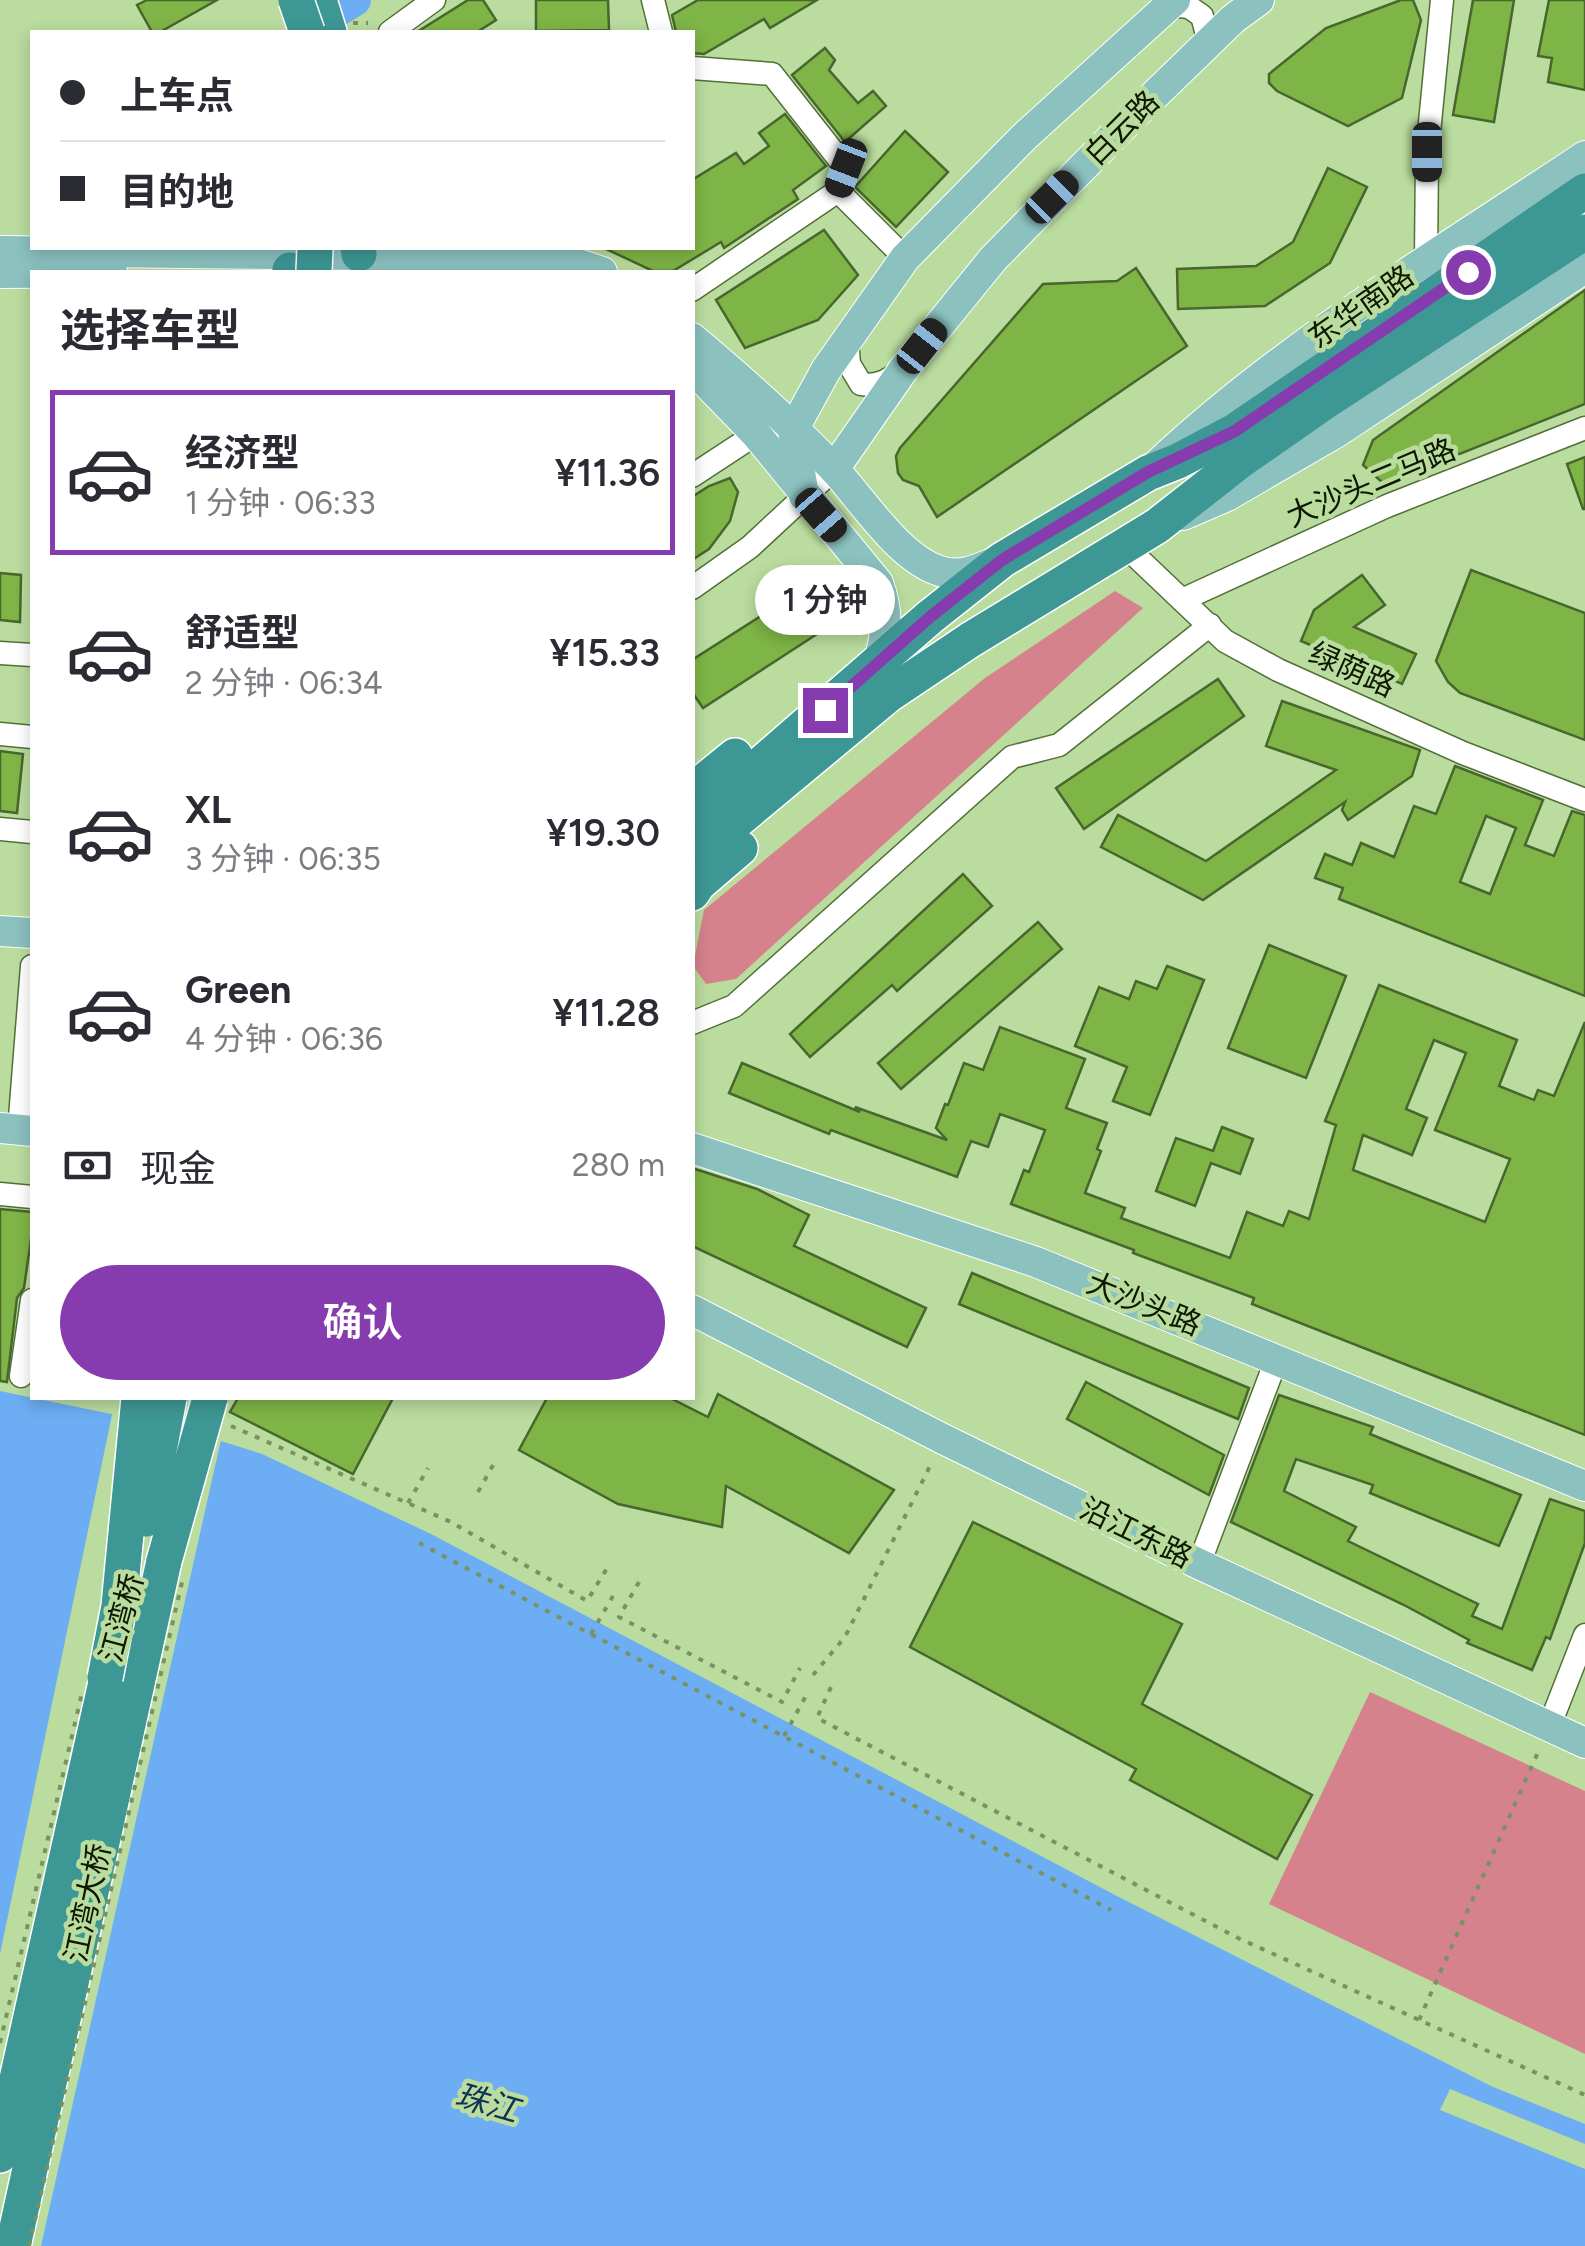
<!DOCTYPE html>
<html lang="zh">
<head>
<meta charset="utf-8">
<style>
  :root { --surface:#fff; --page:#f2f2f3; --text:#2b2b33; --muted:#7c7c81; --line:#e1e1e2; --accent:#863cae }
  body { margin:0; font-family:Figtree,"Noto Sans SC",sans-serif; background:var(--page); color:var(--text); height:100vh; display:flex; flex-direction:column; font-size:38px; white-space:nowrap }
  * { box-sizing:border-box; margin:0 }
  p { font-size:32px; color:var(--muted) }
  .icon { flex:none; width:55px; height:55px; fill:none; stroke:currentColor; stroke-width:2; stroke-linecap:round; stroke-linejoin:round }
  .map { position:relative; flex:1; overflow:hidden }
  .panel { position:absolute; left:30px; top:270px; width:665px; height:1130px; display:flex; flex-direction:column; background:var(--surface); border-radius:0px; box-shadow:0 5px 15px #0003 }
  .panel>* { flex:none }
  .banner { position:absolute; left:30px; top:30px; width:665px; height:220px; border-radius:0px; box-shadow:0 5px 15px #0003; display:grid; align-content:center; height:220px; padding:0 30px; background:var(--surface) }
  .end { position:absolute; width:45px; height:45px; margin:-22px; border:12px solid #863cae; background:#fff; box-shadow:0 0 0 5px #fff }
  .from { border-radius:50% }
  .bubble { position:absolute; height:70px; border-radius:35px; background:var(--surface); box-shadow:0 5px 15px #0003; font-size:32px; font-weight:600; line-height:70px; text-align:center }
  .car { position:absolute; width:30px; height:60px; margin:-30px -15px; border-radius:12px; box-shadow:0 0 8px 2px #0007; background:linear-gradient(#222 24%,#8ab4d8 0 40%,#222 0 76%,#8ab4d8 0 86%,#222 0) }
  .banner b { display:flex; align-items:center; gap:35px; height:95px; font-size:38px }
  .banner b+b { border-top:2px solid var(--line) }
  .banner i { width:25px; height:25px; background:var(--text) }
  ul { padding:0; list-style:none }
  li { display:flex; align-items:center; gap:30px; height:165px; margin:0 20px 15px; padding:0 10px; border:5px solid transparent; border-radius:0px }
  li div { flex:1 }
  li b { display:block; font-size:38px }
  li em { font-style:normal; font-weight:600 }
  li.active { border-color:var(--accent) }
  li>.icon { width:90px; height:90px; stroke-width:1.5 }
  h2 { padding:0 30px; font-size:45px; line-height:120px }
  .pay { display:flex; align-items:center; gap:25px; height:110px; padding:0 30px; font-size:38px }
  .pay p { margin-inline-start:auto }
  .cta { display:flex; gap:20px; margin-top:auto; padding:20px 30px }
  .cta a { flex:1; height:115px; border-radius:60px; background:var(--accent); color:#fff; font-size:40px; font-weight:600; line-height:115px; text-align:center }
  .map>svg:first-child { display:block }
</style>
</head>
<body>
<div class="map">
<svg width="1585" height="2246" viewBox="0 0 1585 2246">
  <rect width="100%" height="100%" fill="#badc9e"/>
  <g fill="#d5828d">
    <polygon points="1115,591 1143,608 736,979 706,984 693,966 704,910 985,678"/>
    <polygon points="1370,1692 1585,1791 1585,2054 1269,1904"/>
  </g>
  <polygon fill="#6cadf3" points="0,1391 179,1428 262,1454 431,1534 1113,1894 1493,2087 1585,2124 1585,2246 0,2246"/>
  <g fill="#badc9e">
    <polygon points="113,1410 222,1435 41,2246 0,2246 0,1954"/>
    <polygon points="1450,2089 1585,2144 1585,2169 1440,2110"/>
  </g>
  <g fill="none" stroke-linecap="round" stroke-linejoin="round">
    <polyline stroke="#6cadf3" stroke-width="32" points="306,30 355,0"/>
  </g>
  <g fill="#7eb546" stroke="#48662d" stroke-width="2.5" fill-rule="evenodd">
    <polygon points="147,0 217,0 160,32 152,32 137,5"/>
    <polygon points="468,0 483,0 496,20 477,32 417,32"/>
    <polygon points="536,0 608,0 609,30 536,31"/>
    <polygon points="698,0 817,0 770,28 764,19 704,54 692,53 692,32 676,32 672,15"/>
    <polygon points="1401,0 1413,0 1421,20 1402,98 1348,126 1277,91 1269,83 1269,74 1326,28"/>
    <polygon points="1473,0 1514,0 1494,122 1453,115"/>
    <polygon points="1549,0 1585,0 1585,90 1548,82 1552,58 1538,56"/>
    <polygon points="825,48 835,60 829,70 858,103 873,91 886,106 845,142 792,75"/>
    <polygon points="785,114 826,166 793,190 798,199 724,248 721,242 673,271 653,271 604,248 692,248 692,180 736,153 744,164 769,146 759,133"/>
    <polygon points="905,131 948,172 896,227 855,187"/>
    <polygon points="1328,168 1367,187 1330,263 1265,306 1178,309 1177,269 1256,266 1293,242"/>
    <polygon points="824,230 858,275 818,320 745,348 716,300"/>
    <polygon points="1136,268 1187,346 937,517 919,486 903,480 898,473 896,456 900,448 1043,284 1117,281"/>
    <polygon points="1585,290 1585,404 1384,484 1363,465 1373,440"/>
    <polygon points="1585,457 1585,509 1583,509 1567,464"/>
    <polygon points="730,478 738,492 730,521 709,549 692,560 692,497 709,486"/>
    <polygon points="1471,570 1585,613 1585,740 1460,693 1448,682 1436,661"/>
    <polygon points="0,573 21,575 20,622 0,620"/>
    <polygon points="1362,575 1385,605 1354,627 1416,654 1402,684 1301,641 1314,610"/>
    <polygon points="806,587 831,625 703,708 692,692 692,660"/>
    <polygon points="1218,679 1244,716 1084,829 1056,788"/>
    <polygon points="1282,701 1420,750 1412,776 1348,820 1342,810 1345,802 1203,900 1101,847 1118,815 1206,861 1336,770 1266,746"/>
    <polygon points="0,751 23,754 17,813 0,811"/>
    <path d="M1455,766L1543,800L1525,845L1554,856L1572,811L1585,815V996L1339,899L1343,888L1315,878L1325,854L1352,865L1361,843L1394,857L1414,806L1436,814ZM1486,816L1516,828L1490,894L1460,882Z"/>
    <polygon points="963,874 992,906 897,991 892,985 810,1057 790,1034"/>
    <polygon points="1038,922 1062,949 901,1089 878,1063"/>
    <polygon points="1269,945 1346,976 1306,1078 1228,1048"/>
    <polygon points="1167,966 1204,980 1150,1115 1113,1101 1127,1067 1075,1046 1099,987 1129,999 1136,981 1157,989"/>
    <path d="M1379,985L1517,1040L1499,1086L1534,1100L1538,1090L1554,1096L1585,1022V1435L1252,1304L1254,1298L1133,1253L1134,1250L1011,1204L1024,1170L1029,1172L1045,1130L1000,1114L988,1147L971,1141L957,1177L831,1130L829,1134L729,1093L742,1063L860,1112L855,1107L947,1140L936,1128L945,1104L948,1105L964,1063L983,1070L1000,1027L1085,1059L1066,1108L1107,1123L1097,1149L1101,1151L1085,1193L1125,1208L1121,1218L1230,1258L1247,1212L1283,1226L1289,1211L1309,1219L1336,1125L1325,1121ZM1434,1040L1466,1053L1435,1130L1510,1159L1485,1222L1353,1170L1363,1135L1412,1155L1427,1118L1406,1109Z"/>
    <polygon points="1222,1127 1253,1139 1240,1174 1211,1163 1195,1206 1156,1191 1176,1138 1213,1151"/>
    <polygon points="692,1168 757,1189 809,1215 794,1246 926,1308 907,1347 692,1246"/>
    <polygon points="0,1209 32,1212 32,1232 24,1288 17,1298 7,1382 0,1381"/>
    <polygon points="972,1273 1249,1388 1238,1419 959,1304"/>
    <polygon points="1086,1382 1224,1455 1209,1495 1067,1419"/>
    <polygon points="718,1394 894,1490 849,1553 726,1486 722,1527 618,1504 519,1450 547,1398 670,1398 708,1417"/>
    <polygon points="1279,1395 1373,1427 1370,1434 1521,1495 1499,1546 1370,1493 1373,1485 1296,1459 1284,1491 1356,1527 1348,1541 1478,1604 1472,1616 1502,1629 1550,1499 1585,1511 1585,1543 1550,1639 1546,1637 1532,1670 1467,1643 1469,1640 1404,1605 1231,1522"/>
    <polygon points="238,1398 393,1398 353,1474 230,1412"/>
    <polygon points="973,1522 1182,1624 1142,1704 1312,1795 1277,1859 1130,1780 1136,1769 910,1647"/>
  </g>
  <g fill="none" stroke-linecap="round" stroke-linejoin="round">
    <defs>
      <g id="minor">
        <polyline points="653,0 661,32"/>
        <polyline points="1169,5 1189,7 1202,16 1209,42"/>
        <polyline points="390,32 434,0"/>
        <polyline points="692,68 772,74 846,168 838,191"/>
        <polyline points="838,191 905,258"/>
        <polyline points="1426,261 1427,153 1442,0"/>
        <polyline points="692,290 838,191"/>
        <path d="M847,339L849,364L861,384C877,387 886,381 900,372"/>
        <polyline points="692,476 756,434"/>
        <polyline points="1125,546 1225,641 1278,670 1463,753 1585,800"/>
        <polyline points="692,588 750,547 834,469"/>
        <polyline points="1184,599 1387,506 1585,428"/>
        <polyline points="0,653 32,655"/>
        <polyline points="0,734 32,737"/>
        <polyline points="0,829 32,832"/>
        <polyline points="692,1023 734,1006 1012,757 1059,745 1210,625"/>
        <polyline points="19,1130 32,966"/>
        <polyline points="0,1194 32,1197"/>
        <polyline points="21,1376 32,1300"/>
        <polyline points="1199,1564 1277,1358"/>
        <polyline points="1549,1727 1585,1635"/>
      </g>
      <g id="major">
        <polyline points="0,251 540,257 566,260 602,272"/>
        <polyline points="0,273 112,272"/>
        <path d="M692,338C741,379 789,422 833,468C863,500 900,561 943,572C962,577 978,569 995,562"/>
        <path d="M692,368L756,434L878,583C889,612 887,635 878,664"/>
        <path d="M1158,464C1286,344 1440,253 1585,156"/>
        <polyline points="834,469 903,370 993,259 1133,116 1233,19 1259,0"/>
        <polyline points="804,496 793,430 826,370 905,258 1024,137 1175,0"/>
        <polyline points="1183,515 1227,496 1337,432 1585,268"/>
        <polyline points="0,931 32,933"/>
        <polyline points="0,1128 32,1131"/>
        <polyline points="692,1148 1036,1262 1585,1486"/>
        <polyline points="692,1310 943,1439 1199,1564 1585,1743"/>
      </g>
      <g id="highway">
        <polyline points="319,0 329,32"/>
        <polyline points="358,248 359,254"/>
        <polyline points="290,272 290,270"/>
        <polyline points="692,791 735,756"/>
        <polyline points="692,824 930,617 1002,560 1148,473 1178,461 1235,431 1585,191"/>
        <polyline points="692,858 888,695 970,640 1157,526 1240,461 1329,399 1585,232"/>
        <polyline points="692,893 698,884 740,848"/>
        <polyline points="0,2155 113,1651"/>
        <polyline points="13,2246 164,1561"/>
      </g>
    </defs>
    <use href="#minor" stroke="#527037" stroke-width="25"/>
    <use href="#major" stroke="#fff" stroke-width="32"/>
    <use href="#highway" stroke="#fff" stroke-width="38"/>
    <g stroke="#789263" stroke-width="4" stroke-dasharray="5 8" stroke-linecap="butt">
      <polyline points="353,23 368,23"/>
      <polyline points="231,1426 451,1522 587,1601 609,1565"/>
      <polyline points="478,1492 497,1458"/>
      <polyline points="408,1503 428,1468"/>
      <polyline points="419,1543 1111,1910"/>
      <polyline points="639,1582 619,1617 782,1702 800,1668"/>
      <polyline points="591,1634 617,1589"/>
      <polyline points="813,1675 845,1637 932,1462"/>
      <polyline points="831,1687 817,1718 1238,1938 1585,2095"/>
      <polyline points="784,1736 808,1692"/>
      <polyline points="1419,2020 1539,1750"/>
    </g>
    <use href="#minor" stroke="#fff" stroke-width="22"/>
    <use href="#major" stroke="#8bc1bf" stroke-width="30"/>
    <use href="#highway" stroke="#3d9794" stroke-width="35"/>
    <defs>
      <g id="highway-bridge">
        <polyline points="296,0 307,32"/>
        <polyline points="314,272 315,248"/>
        <polyline points="146,1519 169,1398"/>
        <polyline points="164,1561 210,1398"/>
        <polyline points="105,1678 119,1606 139,1398"/>
      </g>
    </defs>
    <use href="#highway-bridge" stroke="#fff" stroke-width="38" stroke-linecap="butt"/>
    <g stroke="#789263" stroke-width="4" stroke-dasharray="5 8" stroke-linecap="butt">
      <polyline points="0,2043 82,1693"/>
      <polyline points="29,2246 182,1582"/>
    </g>
    <use href="#highway-bridge" stroke="#3d9794" stroke-width="35"/>
  </g>
  <g fill="none" stroke-linecap="round" stroke-linejoin="round">
    <polyline stroke="#863cae" stroke-width="12" points="825,710 930,617 1002,560 1148,472 1235,431 1468,272"/>
  </g>
  <g text-anchor="middle" stroke-width="9" stroke-linejoin="round" paint-order="stroke">
    <g font-size="30" fill="#0d1903" stroke="#badc9e">
      <text transform="translate(1122 128) rotate(-45)" y="10">白云路</text>
      <text transform="translate(1361 307) rotate(-35)" y="10">东华南路</text>
      <text transform="translate(1371 483) rotate(-23)" y="10">大沙头二马路</text>
      <text transform="translate(1352 670) rotate(24)" y="10">绿荫路</text>
      <text transform="translate(1144 1304) rotate(22)" y="10">大沙头路</text>
      <text transform="translate(1136 1533) rotate(26)" y="10">沿江东路</text>
      <text transform="translate(122 1618) rotate(-75)" y="10">江湾桥</text>
      <text transform="translate(88 1903) rotate(-78)" y="10">江湾大桥</text>
    </g>
    <g font-size="32" font-style="italic" fill="#103255" stroke="#badc9e">
      <text transform="translate(487 2103) rotate(16)" y="11">珠江</text>
    </g>
  </g>
</svg>
<i class="end from" style="left:1468px;top:272px"></i>
<i class="end" style="left:825px;top:710px"></i>
<div class="bubble" style="left:755px;top:565px;width:140px">1 分钟</div>
<i class="car" style="left:1427px;top:152px;rotate:180deg"></i>
<i class="car" style="left:846px;top:168px;rotate:201deg"></i>
<i class="car" style="left:1052px;top:197px;rotate:45deg"></i>
<i class="car" style="left:922px;top:346px;rotate:38deg"></i>
<i class="car" style="left:821px;top:515px;rotate:139deg"></i>
<div class="banner">
<b><i class="from"></i>上车点</b>
<b><i></i>目的地</b>
</div>
<section class="panel">
<h2>选择车型</h2>
<ul>
<li class="active"><svg class="icon" aria-label="car" viewBox="0 0 24 24"><path d="M5 17H2v-5l4-1 3-4h7l3 4 3 1v5h-3M9 17h6M6 11h13"/><circle cx="7" cy="17" r="2"/><circle cx="17" cy="17" r="2"/></svg><div><b>经济型</b><p>1 分钟 · 06:33</p></div><em>¥11.36</em></li>
<li><svg class="icon" aria-label="car" viewBox="0 0 24 24"><path d="M5 17H2v-5l4-1 3-4h7l3 4 3 1v5h-3M9 17h6M6 11h13"/><circle cx="7" cy="17" r="2"/><circle cx="17" cy="17" r="2"/></svg><div><b>舒适型</b><p>2 分钟 · 06:34</p></div><em>¥15.33</em></li>
<li><svg class="icon" aria-label="car" viewBox="0 0 24 24"><path d="M5 17H2v-5l4-1 3-4h7l3 4 3 1v5h-3M9 17h6M6 11h13"/><circle cx="7" cy="17" r="2"/><circle cx="17" cy="17" r="2"/></svg><div><b>XL</b><p>3 分钟 · 06:35</p></div><em>¥19.30</em></li>
<li><svg class="icon" aria-label="car" viewBox="0 0 24 24"><path d="M5 17H2v-5l4-1 3-4h7l3 4 3 1v5h-3M9 17h6M6 11h13"/><circle cx="7" cy="17" r="2"/><circle cx="17" cy="17" r="2"/></svg><div><b>Green</b><p>4 分钟 · 06:36</p></div><em>¥11.28</em></li>
</ul>
<div class="pay"><svg class="icon" aria-label="cash" viewBox="0 0 24 24"><path d="M3 7h18v10H3z"/><circle cx="12" cy="12" r="2"/></svg>现金<p>280 m</p></div>
<div class="cta"><a>确认</a></div>
</section>
</div>
</body>
</html>
